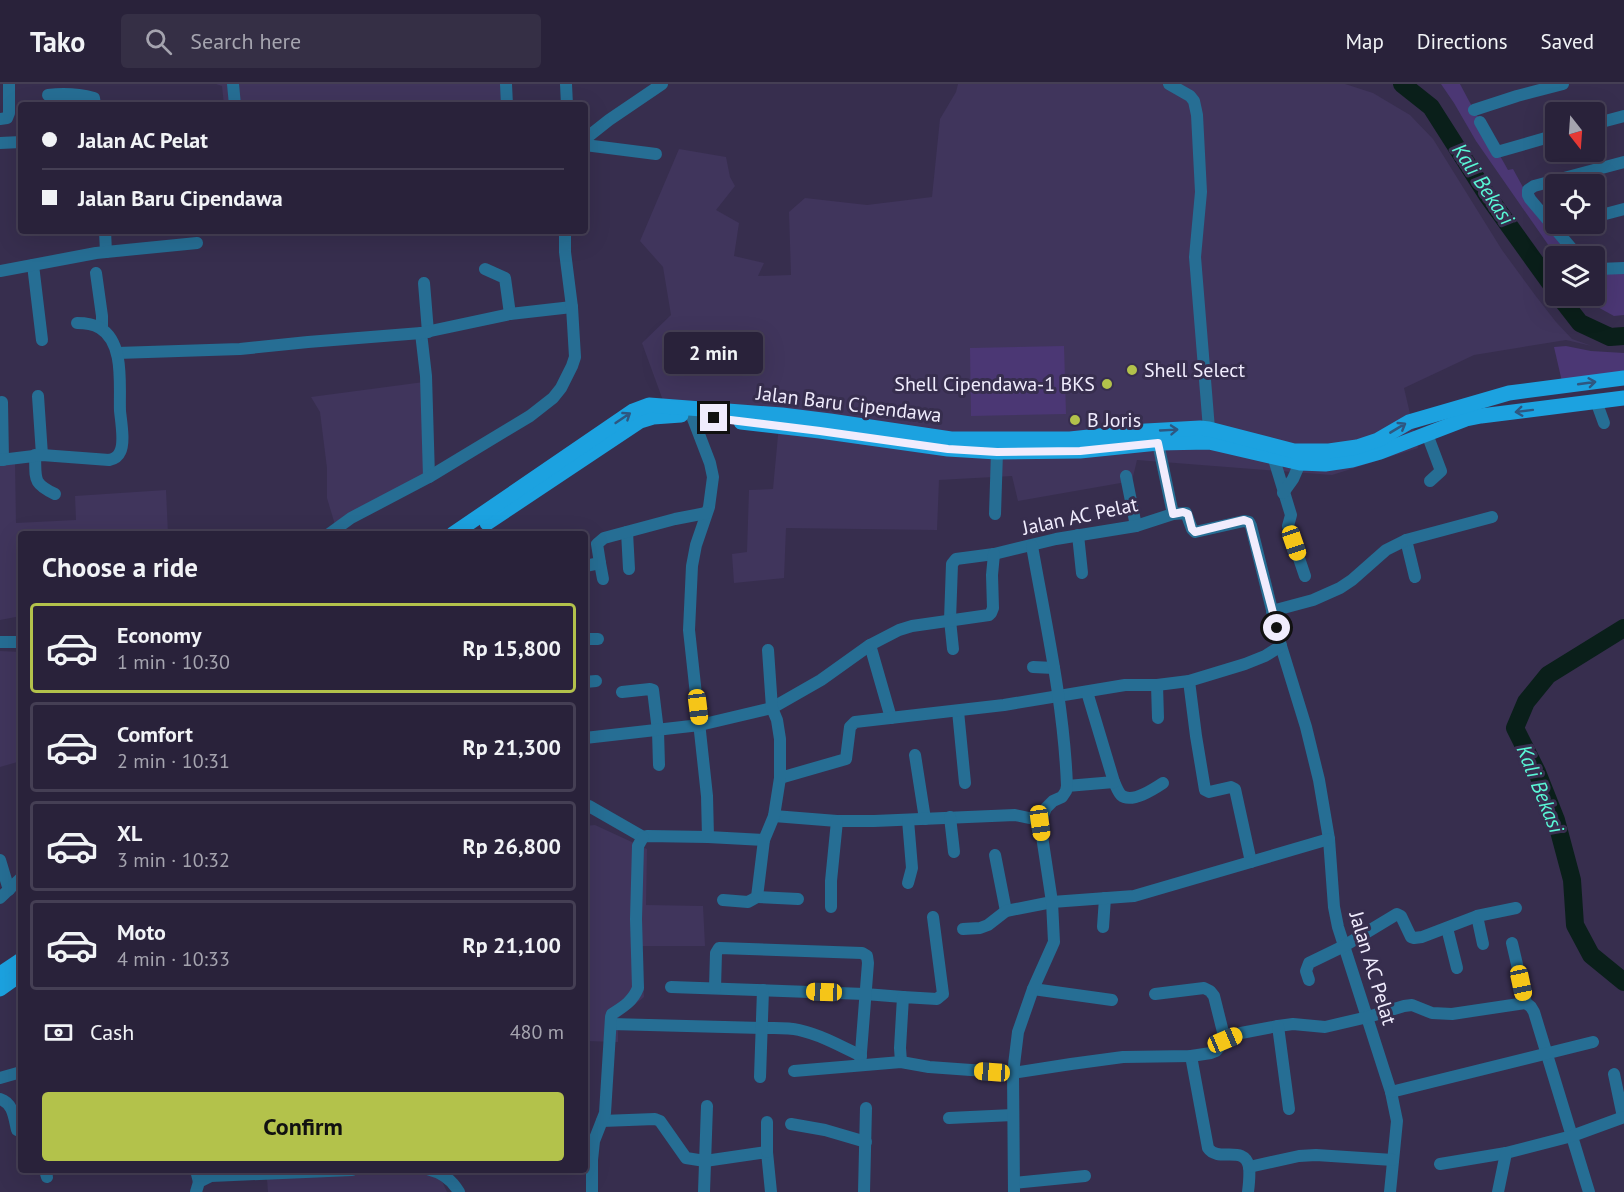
<!DOCTYPE html>
<html lang="en">
<head>
<meta charset="utf-8">
<style>
  :root { --surface:#29223a; --page:#352f45; --text:#f1f3f6; --muted:#a5a4af; --line:#453f54; --accent:#b3c24b }
  body { margin:0; font-family:"PT Sans",sans-serif; background:var(--page); color:var(--text); height:100vh; display:flex; flex-direction:column; font-size:22px; white-space:nowrap }
  * { box-sizing:border-box; margin:0 }
  p { font-size:20px; color:var(--muted) }
  .icon { flex:none; width:33px; height:33px; fill:none; stroke:currentColor; stroke-width:2; stroke-linecap:round; stroke-linejoin:round }
  .map { position:relative; flex:1; overflow:hidden }
  .panel { position:absolute; left:18px; top:447px; width:570px; height:642px; display:flex; flex-direction:column; background:var(--surface); border-radius:6px; box-shadow:0 6px 24px #0002,0 0 0 2px var(--line) }
  .panel>* { flex:none }
  .banner { position:absolute; left:18px; top:18px; width:570px; height:132px; border-radius:6px; box-shadow:0 6px 24px #0002,0 0 0 2px var(--line); display:grid; align-content:center; height:132px; padding:0 24px; background:var(--surface) }
  .needle { width:39px; rotate:163deg }
  .tools { position:absolute; left:1545px; top:18px; display:grid; gap:12px }
  .tools a { display:grid; place-items:center; width:60px; height:60px; border-radius:6px; background:var(--surface); box-shadow:0 6px 24px #0002,0 0 0 2px var(--line); font-size:30px }
  .end { position:absolute; width:27px; height:27px; margin:-14px; border:8px solid #f0ecfd; background:#111; box-shadow:0 0 0 3px #111 }
  .from { border-radius:50% }
  .bubble { position:absolute; height:42px; border-radius:6px; background:var(--surface); box-shadow:0 6px 24px #0002,0 0 0 2px var(--line); font-size:20px; font-weight:700; line-height:42px; text-align:center }
  .car { position:absolute; width:18px; height:36px; margin:-18px -9px; border-radius:8px; box-shadow:0 0 4px 2px #0007; background:linear-gradient(#f5c518 24%,#345 0 40%,#f5c518 0 76%,#345 0 86%,#f5c518 0) }
  .banner b { display:flex; align-items:center; gap:21px; height:57px; font-size:22px }
  .banner b+b { border-top:2px solid var(--line) }
  .banner i { width:15px; height:15px; background:var(--text) }
  ul { padding:0; list-style:none }
  li { display:flex; align-items:center; gap:18px; height:90px; margin:0 12px 9px; padding:0 12px; border:3px solid var(--line); border-radius:6px }
  li div { flex:1 }
  li b { display:block; font-size:22px }
  li em { font-style:normal; font-weight:700 }
  li.on { border-color:var(--accent) }
  li>.icon { width:54px; height:54px; stroke-width:1.5 }
  h2 { padding:0 24px; font-size:27px; line-height:72px }
  .pay { display:flex; align-items:center; gap:15px; height:66px; padding:0 24px; font-size:22px }
  .pay p { margin-inline-start:auto }
  .button { display:flex; gap:12px; margin-top:auto; padding:12px 24px }
  .button a { flex:1; height:69px; border-radius:6px; background:var(--accent); color:#111; font-size:24px; font-weight:700; line-height:69px; text-align:center }
  header { display:flex; align-items:center; gap:36px; box-sizing:border-box; height:84px; padding:0 30px; background:var(--surface); border-bottom:2px solid var(--line) }
  header strong { font-size:28px }
  nav { display:flex; gap:33px; margin-inline-start:auto; font-size:21px }
  .search { width:420px; height:54px; background:var(--page); display:flex; align-items:center; gap:15px; box-sizing:border-box; padding:0 21px; border-radius:6px; color:var(--muted); font-size:22px }
  .map>svg:first-child { display:block }
</style>
</head>
<body>
<header>
<strong>Tako</strong>
<div class="search"><svg class="icon" aria-label="search" viewBox="0 0 24 24"><circle cx="10" cy="10" r="6"/><path d="M15 15l6 6"/></svg>Search here</div>
<nav><a>Map</a><a>Directions</a><a>Saved</a></nav>
</header>
<div class="map">
<svg width="1624" height="1108" viewBox="0 0 1624 1108">
  <rect width="100%" height="100%" fill="#372e4e"/>
  <g fill="#40355c">
    <polygon points="216,0 502,0 504,21 224,21 222,2"/>
    <polygon points="958,0 1345,0 1373,9 1410,31 1433,55 1502,166 1535,211 1556,238 1572,255 1592,262 1566,256 1474,271 1404,304 1418,364 1332,391 1137,376 1132,397 1018,417 1012,392 939,396 937,446 786,444 784,494 734,499 732,470 747,468 749,406 773,405 779,341 669,333 642,259 671,231 663,183 640,157 679,65 726,73 730,93 735,102 716,126 739,139 734,172 764,179 758,192 791,191 789,128 805,114 867,121 932,113 940,35 956,8"/>
    <polygon points="329,147 514,147 514,151"/>
    <polygon points="424,298 427,397 336,444 327,414 327,384 320,328 311,313"/>
    <polygon points="15,378 16,439 76,436 75,412 166,406 168,450 21,450 21,532 0,536 0,381"/>
    <polygon points="0,567 21,568 21,677 0,683"/>
    <polygon points="595,741 647,765 646,821 703,822 705,862 641,862 644,913 618,934 618,958 585,957 585,742"/>
    <polygon points="368,1086 409,1086 439,1091 447,1108 268,1108 267,1095"/>
  </g>
  <g fill="#4b3774">
    <polygon points="1441,0 1460,0 1469,17 1508,86 1513,85 1530,116 1578,172 1556,172 1476,57 1454,19"/>
    <polygon points="1595,183 1624,184 1624,231 1614,232 1594,221 1586,212 1594,212"/>
    <polygon points="1064,262 1066,330 971,332 970,264"/>
    <polygon points="1566,262 1591,267 1624,269 1624,294 1563,302 1554,263"/>
  </g>
  <g fill="none" stroke-linecap="round" stroke-linejoin="round">
    <g stroke="#0a1f1a" stroke-width="18">
      <polyline points="1402,0 1431,23 1487,111 1556,207"/>
      <polyline points="1559,212 1580,239 1610,253 1624,252"/>
      <polyline points="1624,544 1548,591 1526,618 1515,644 1537,688 1556,736 1572,796 1575,841 1591,871 1624,898"/>
    </g>
    <g stroke="#266e94" stroke-width="12">
      <polyline points="233,0 235,21"/>
      <polyline points="506,0 507,21"/>
      <polyline points="566,0 567,21"/>
      <polyline points="1169,0 1190,12 1194,17 1197,31 1201,108 1195,173 1209,345 1209,354"/>
      <path d="M48,11C64,9 79,10 94,14L95,21"/>
      <polyline points="1474,26 1517,12 1563,0"/>
      <polyline points="0,35 7,34 9,29 9,0"/>
      <polyline points="1480,38 1497,68 1556,51"/>
      <polyline points="1594,40 1624,32"/>
      <polyline points="585,55 609,36 662,0"/>
      <polyline points="0,59 21,58"/>
      <polyline points="585,61 656,70"/>
      <polyline points="1594,133 1624,125"/>
      <polyline points="1555,145 1574,140"/>
      <polyline points="105,147 106,168"/>
      <polyline points="1578,172 1530,115 1528,111 1528,106 1534,102 1624,78"/>
      <polyline points="33,181 42,256"/>
      <polyline points="1594,183 1599,185 1624,184"/>
      <polyline points="485,185 505,194 510,230"/>
      <polyline points="0,187 96,169 197,159"/>
      <polyline points="96,189 102,232 102,245"/>
      <polyline points="424,199 428,248"/>
      <polyline points="421,249 426,292 429,393"/>
      <polyline points="117,269 240,265 308,258 421,249 510,230 572,223"/>
      <polyline points="38,312 42,371"/>
      <polyline points="1596,317 1604,339"/>
      <polyline points="2,318 3,376"/>
      <polyline points="692,332 710,379 713,393 709,423 696,461 692,482 689,546 707,712 708,753"/>
      <polyline points="1427,350 1441,387 1430,397"/>
      <polyline points="1158,359 1173,430"/>
      <path d="M35,371C36,395 32,399 55,410"/>
      <polyline points="1273,372 1291,431 1288,442 1305,492"/>
      <path d="M0,376L42,371L109,376C114,375 118,373 120,368C125,359 121,337 120,327C119,302 125,259 100,244C93,240 85,239 77,239"/>
      <polyline points="1126,392 1136,442"/>
      <polyline points="1283,409 1293,395 1300,379"/>
      <polyline points="995,430 997,368"/>
      <polyline points="627,448 629,485"/>
      <polyline points="329,450 351,434 429,393 530,332 553,314 561,304 572,282 575,273 572,223 565,168 565,147"/>
      <polyline points="1078,451 1082,489"/>
      <polyline points="1406,456 1415,493"/>
      <polyline points="600,479 603,495"/>
      <polyline points="585,482 600,479 597,460 604,454 675,435 706,429"/>
      <polyline points="1272,527 1313,516 1340,504 1352,496 1386,466 1406,456 1492,433"/>
      <polyline points="585,555 598,555"/>
      <polyline points="0,558 21,558"/>
      <polyline points="870,561 891,634"/>
      <polyline points="953,565 950,536 952,480 956,475 994,470 1056,455 1136,442 1173,430 1186,429 1192,445 1195,448 1244,437 1249,438 1251,442 1281,562 1306,643 1319,696 1329,755 1334,823 1338,843 1391,1008 1397,1037 1390,1108"/>
      <polyline points="1033,583 1054,584"/>
      <polyline points="1189,597 1196,652 1205,706 1209,708 1231,703 1235,705 1251,778"/>
      <polyline points="585,598 596,597"/>
      <polyline points="1157,601 1158,634"/>
      <polyline points="622,608 650,605 653,606 658,647 659,681"/>
      <polyline points="958,627 965,699"/>
      <polyline points="585,654 700,641 772,624 821,596 870,561 899,546 912,542 989,531 991,529 993,524 992,491 994,470"/>
      <polyline points="915,671 925,735"/>
      <polyline points="780,694 846,675 850,643 855,638 1004,621 1125,601 1157,601 1189,597 1245,580 1265,572 1281,562"/>
      <path d="M1114,698C1116,702 1118,708 1121,711C1131,720 1154,705 1163,699"/>
      <polyline points="1067,702 1114,698 1087,608"/>
      <polyline points="589,722 643,753"/>
      <polyline points="774,732 837,737 874,737 1015,731 1034,735 1040,739"/>
      <polyline points="950,733 954,768"/>
      <polyline points="908,736 912,784 908,799"/>
      <polyline points="643,753 647,752 708,753 764,756"/>
      <polyline points="995,771 1006,827"/>
      <polyline points="0,776 9,806"/>
      <polyline points="757,813 798,815"/>
      <polyline points="0,814 21,794"/>
      <polyline points="723,816 748,818 757,813 764,756 774,732 780,694 780,655 777,636 772,624 768,566"/>
      <polyline points="831,823 831,797 837,737"/>
      <polyline points="1477,832 1483,860"/>
      <polyline points="1103,843 1105,814"/>
      <polyline points="1447,844 1457,884"/>
      <polyline points="963,845 980,844 988,841 1006,827 1052,818 1134,812 1329,755"/>
      <polyline points="1512,859 1526,919 1531,923 1534,928 1589,1108"/>
      <polyline points="1309,896 1306,887 1309,879 1344,862 1397,830 1401,832 1411,853 1414,854 1422,853 1477,832 1516,824"/>
      <polyline points="671,903 865,910 903,913"/>
      <polyline points="715,904 716,869 719,864 862,869 867,872 868,879 860,981"/>
      <polyline points="1033,905 1112,916"/>
      <polyline points="1155,910 1204,904 1210,907 1214,912 1225,956 1241,949 1278,942 1293,940 1325,943 1368,933 1404,922 1412,921 1432,929 1452,930 1526,919"/>
      <path d="M611,940L762,944C774,944 787,943 799,946C821,951 841,962 861,972"/>
      <polyline points="1278,942 1289,1025"/>
      <path d="M1191,972L1208,1064C1218,1079 1245,1060 1249,1083C1250,1091 1249,1100 1248,1108"/>
      <polyline points="901,978 900,964 903,913 937,915 943,910 933,833"/>
      <polyline points="794,987 901,978 929,983 1013,989 1071,980 1123,973 1191,972 1211,969 1216,967 1225,956"/>
      <polyline points="1614,990 1623,1033"/>
      <polyline points="760,993 763,906"/>
      <polyline points="0,994 21,988"/>
      <polyline points="1391,1008 1593,958"/>
      <path d="M0,1015C13,1019 14,1033 17,1046L21,1048"/>
      <polyline points="949,1034 1013,1031"/>
      <polyline points="602,1037 655,1035 660,1037 686,1074 705,1077 767,1068 771,1108"/>
      <polyline points="767,1038 767,1068"/>
      <polyline points="791,1040 825,1046 866,1058"/>
      <polyline points="1440,1080 1506,1069 1572,1052 1624,1033"/>
      <polyline points="1249,1083 1299,1072 1316,1071 1393,1076"/>
      <polyline points="45,1086 47,1093"/>
      <polyline points="196,1086 199,1098"/>
      <path d="M430,1086C443,1089 452,1096 459,1108"/>
      <polyline points="1014,1099 1085,1092"/>
      <polyline points="196,1108 199,1098 211,1092 352,1086"/>
      <path d="M592,1108V1076L594,1057L605,1029L611,933L612,930C623,923 633,917 638,904L636,835L638,762L643,753"/>
      <polyline points="704,1108 707,1022"/>
      <polyline points="864,1108 866,1024"/>
      <path d="M1014,1108L1013,989L1018,948L1033,905L1054,858L1052,818L1040,739L1046,724L1053,717L1062,713L1066,707L1067,702C1064,621 1046,541 1032,462"/>
      <polyline points="1498,1108 1506,1069"/>
    </g>
    <g stroke="#1ca2e0" stroke-width="15">
      <polyline points="741,338 820,347 948,365 997,368 1080,367 1158,359 1209,358 1300,379 1325,380 1352,376 1380,368 1466,335 1481,332 1624,314"/>
      <polyline points="487,439 640,337 653,333 681,331"/>
      <polyline points="453,450 633,327 649,321 782,331 830,337 951,355 1070,355 1146,347 1200,344 1209,345 1294,367 1329,367 1357,363 1378,356 1409,338 1509,309 1624,294"/>
      <polyline points="0,890 21,876"/>
      <polyline points="0,905 21,890"/>
    </g>
  </g>
  <defs><path id="oneway-shaft" d="M-6 0H5M1.5-3L5.5 0L1.5 3" fill="none" stroke-width="1.6" stroke-linecap="round" stroke-linejoin="round" transform="scale(1.5)"/></defs>
  <g stroke="#2e5781">
    <use href="#oneway-shaft" transform="translate(1587 299) rotate(-8)"/>
    <use href="#oneway-shaft" transform="translate(1524 327) rotate(173)"/>
    <use href="#oneway-shaft" transform="translate(623 334) rotate(-34)"/>
    <use href="#oneway-shaft" transform="translate(1398 344) rotate(-31)"/>
    <use href="#oneway-shaft" transform="translate(1169 346) rotate(-3)"/>
  </g>
  <g fill="none" stroke-linecap="round" stroke-linejoin="round">
    <polyline stroke="#f0ecfd" stroke-width="8" points="714,334 820,347 948,365 997,368 1080,367 1158,359 1173,430 1183,428 1188,430 1192,445 1195,448 1244,436 1249,438 1277,544"/>
  </g>
  <g fill="#b3c24b" stroke="#372e4e" stroke-width="2">
    <circle cx="1132" cy="286" r="6"/>
    <circle cx="1107" cy="300" r="6"/>
    <circle cx="1075" cy="336" r="6"/>
  </g>
  <g text-anchor="middle" stroke-width="6" stroke-linejoin="round" paint-order="stroke">
    <g font-size="20" fill="#f0ecfd" stroke="#372e4e" text-anchor="start">
      <text x="1144" y="293">Shell Select</text>
      <text x="1095" y="307" text-anchor="end">Shell Cipendawa-1 BKS</text>
      <text x="1087" y="343">B Joris</text>
    </g>
    <g font-size="20" fill="#f0ecfd" stroke="#372e4e">
      <text transform="translate(849 320) rotate(7)" y="7">Jalan Baru Cipendawa</text>
      <text transform="translate(1080 432) rotate(-12)" y="7">Jalan AC Pelat</text>
      <text transform="translate(1373 884) rotate(73)" y="7">Jalan AC Pelat</text>
    </g>
    <g font-size="21" font-style="italic" fill="#59f7d6" stroke="#372e4e">
      <text transform="translate(1483 100) rotate(56)" y="7">Kali Bekasi</text>
      <text transform="translate(1540 705) rotate(68)" y="7">Kali Bekasi</text>
    </g>
  </g>
</svg>
<div class="tools">
<a><svg class="needle" viewBox="-14 -14 28 28"><path d="M0-13l5 13h-10z" fill="#e53935"/><path d="M0 13l5-13h-10z" fill="#a5a4af"/></svg></a>
<a><svg class="icon" aria-label="locate" viewBox="0 0 24 24"><circle cx="12" cy="12" r="6"/><path d="M12 2v4M12 18v4M2 12h4M18 12h4"/></svg></a>
<a><svg class="icon" aria-label="layers" viewBox="0 0 24 24"><path d="M12 4l9 5-9 5-9-5zM3 14l9 5 9-5"/></svg></a>
</div>
<i class="end from" style="left:1277px;top:544px"></i>
<i class="end" style="left:714px;top:334px"></i>
<div class="bubble" style="left:664px;top:248px;width:99px">2 min</div>
<i class="car" style="left:1294px;top:459px;rotate:161deg"></i>
<i class="car" style="left:698px;top:623px;rotate:173deg"></i>
<i class="car" style="left:1040px;top:739px;rotate:172deg"></i>
<i class="car" style="left:1521px;top:899px;rotate:168deg"></i>
<i class="car" style="left:824px;top:908px;rotate:272deg"></i>
<i class="car" style="left:1225px;top:956px;rotate:67deg"></i>
<i class="car" style="left:992px;top:988px;rotate:274deg"></i>
<div class="banner">
<b><i class="from"></i>Jalan AC Pelat</b>
<b><i></i>Jalan Baru Cipendawa</b>
</div>
<section class="panel">
<h2>Choose a ride</h2>
<ul>
<li class="on"><svg class="icon" aria-label="car" viewBox="0 0 24 24"><path d="M5 17H2v-5l4-1 3-4h7l3 4 3 1v5h-3M9 17h6M6 11h13"/><circle cx="7" cy="17" r="2"/><circle cx="17" cy="17" r="2"/></svg><div><b>Economy</b><p>1 min · 10:30</p></div><em>Rp 15,800</em></li>
<li><svg class="icon" aria-label="car" viewBox="0 0 24 24"><path d="M5 17H2v-5l4-1 3-4h7l3 4 3 1v5h-3M9 17h6M6 11h13"/><circle cx="7" cy="17" r="2"/><circle cx="17" cy="17" r="2"/></svg><div><b>Comfort</b><p>2 min · 10:31</p></div><em>Rp 21,300</em></li>
<li><svg class="icon" aria-label="car" viewBox="0 0 24 24"><path d="M5 17H2v-5l4-1 3-4h7l3 4 3 1v5h-3M9 17h6M6 11h13"/><circle cx="7" cy="17" r="2"/><circle cx="17" cy="17" r="2"/></svg><div><b>XL</b><p>3 min · 10:32</p></div><em>Rp 26,800</em></li>
<li><svg class="icon" aria-label="car" viewBox="0 0 24 24"><path d="M5 17H2v-5l4-1 3-4h7l3 4 3 1v5h-3M9 17h6M6 11h13"/><circle cx="7" cy="17" r="2"/><circle cx="17" cy="17" r="2"/></svg><div><b>Moto</b><p>4 min · 10:33</p></div><em>Rp 21,100</em></li>
</ul>
<div class="pay"><svg class="icon" aria-label="cash" viewBox="0 0 24 24"><path d="M3 7h18v10H3z"/><circle cx="12" cy="12" r="2"/></svg>Cash<p>480 m</p></div>
<div class="button"><a>Confirm</a></div>
</section>
</div>
</body>
</html>
